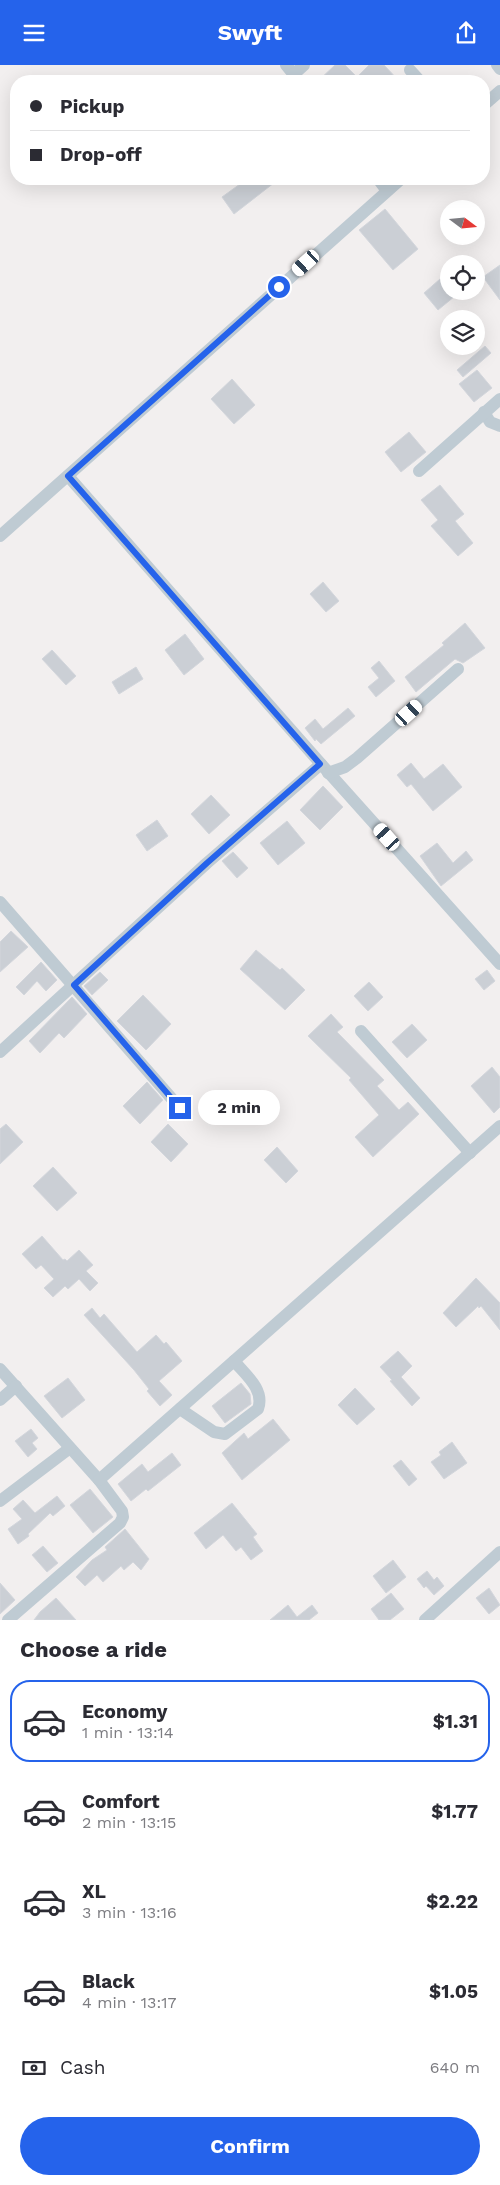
<!DOCTYPE html>
<html lang="en">
<head>
<meta charset="utf-8">
<style>
  :root { --surface:#fff; --page:#f7f7f7; --text:#2b2b33; --muted:#7c7c81; --line:#e1e1e2; --accent:#2563eb }
  body { margin:0; font-family:"Work Sans",sans-serif; background:var(--page); color:var(--text); height:100vh; display:flex; flex-direction:column; font-size:19px; white-space:nowrap }
  * { box-sizing:border-box; margin:0 }
  p { font-size:16px; color:var(--muted) }
  .icon { flex:none; width:28px; height:28px; fill:none; stroke:currentColor; stroke-width:2; stroke-linecap:round; stroke-linejoin:round }
  .map { position:relative; height:1555px; overflow:hidden }
  .side { display:flex; flex-direction:column; background:var(--surface); flex:1 }
  .side>* { flex:none }
  .guide { position:absolute; left:10px; top:10px; width:480px; height:110px; border-radius:20px; box-shadow:0 5px 20px #0002; display:grid; align-content:center; height:110px; padding:0 20px; background:var(--surface) }
  .needle { width:32px; rotate:106deg }
  .tools { position:absolute; left:440px; top:135px; display:grid; gap:10px }
  .tools a { display:grid; place-items:center; width:45px; height:45px; border-radius:50%; background:var(--surface); box-shadow:0 5px 20px #0002; font-size:25px }
  .end { position:absolute; width:22px; height:22px; margin:-11px; border:6px solid #2563eb; background:#fff; box-shadow:0 0 0 2px #fff }
  .from { border-radius:50% }
  .bubble { position:absolute; height:35px; border-radius:18px; background:var(--surface); box-shadow:0 5px 20px #0002; font-size:16px; font-weight:700; line-height:35px; text-align:center }
  .car { position:absolute; width:15px; height:30px; margin:-15px -8px; border-radius:6px; box-shadow:0 0 4px 1px #0007; background:linear-gradient(#fff 24%,#345 0 40%,#fff 0 76%,#345 0 86%,#fff 0) }
  .guide b { display:flex; align-items:center; gap:18px; height:48px; font-size:19px }
  .guide b+b { border-top:1px solid var(--line) }
  .guide i { width:12px; height:12px; background:var(--text) }
  ul { padding:0; list-style:none }
  li { display:flex; align-items:center; gap:15px; height:82px; margin:0 10px 8px; padding:0 10px; border:2px solid transparent; border-radius:20px }
  li div { flex:1 }
  li b { display:block; font-size:19px }
  li em { font-style:normal; font-weight:700 }
  li.active { border-color:var(--accent) }
  li>.icon { width:45px; height:45px; stroke-width:1.5 }
  h2 { padding:0 20px; font-size:22px; line-height:60px }
  .pay { display:flex; align-items:center; gap:12px; height:55px; padding:0 20px; font-size:19px }
  .pay p { margin-inline-start:auto }
  .primary-button { display:flex; gap:10px; margin-top:auto; padding:10px 20px }
  .primary-button a { flex:1; height:58px; border-radius:30px; background:var(--accent); color:#fff; font-size:20px; font-weight:700; line-height:58px; text-align:center }
  header { display:flex; justify-content:space-between; align-items:center; height:65px; padding:0 20px; background:var(--accent); color:#fff; font-size:22px; font-weight:700 }
  .map>svg:first-child { display:block }
</style>
</head>
<body>
<header><svg class="icon" aria-label="menu" viewBox="0 0 24 24"><path d="M4 6h16M4 12h16M4 18h16"/></svg>Swyft<svg class="icon" aria-label="share" viewBox="0 0 24 24"><path d="M12 15V3M7 8l5-5 5 5M5 13v7h14v-7"/></svg></header>
<div class="map">
<svg width="500" height="1555" viewBox="0 0 500 1555">
  <rect width="100%" height="100%" fill="#f2efef"/>
  <g fill="#cbcfd5" stroke="#d3d6dc">
    <polygon points="335,0 345,0 357,12 369,0 384,0 399,16 318,16"/>
    <polygon points="247,114 279,114 234,149 222,132"/>
    <polygon points="385,144 418,184 393,205 359,165"/>
    <polygon points="500,200 500,235 483,212"/>
    <polygon points="440,214 455,231 438,245 424,228"/>
    <polygon points="485,281 491,288 463,312 457,305"/>
    <polygon points="477,305 492,323 474,337 459,319"/>
    <polygon points="232,314 255,340 234,359 211,334"/>
    <polygon points="409,367 426,387 401,407 385,387"/>
    <polygon points="440,420 464,449 455,456 473,478 458,491 431,461 438,455 421,435"/>
    <polygon points="323,517 339,536 326,547 310,529"/>
    <polygon points="465,558 485,583 463,598 455,594 416,627 405,612 444,580 442,578"/>
    <polygon points="185,569 204,594 184,610 165,585"/>
    <polygon points="52,585 76,611 66,620 42,594"/>
    <polygon points="379,596 395,616 376,632 368,622 379,613 371,603"/>
    <polygon points="136,602 143,614 119,629 112,617"/>
    <polygon points="348,643 355,651 321,679 316,674 315,676 305,663 315,654 323,664"/>
    <polygon points="411,698 424,714 443,699 462,722 433,746 411,719 407,722 397,710"/>
    <polygon points="323,721 343,742 320,765 300,745"/>
    <polygon points="211,730 230,750 209,769 191,749"/>
    <polygon points="157,755 168,771 147,786 136,770"/>
    <polygon points="287,756 305,778 278,800 260,778"/>
    <polygon points="437,778 453,798 466,786 473,795 441,821 420,791"/>
    <polygon points="233,787 248,803 237,813 222,796"/>
    <polygon points="11,866 28,882 0,907 0,877"/>
    <polygon points="256,885 280,905 282,903 305,925 285,945 240,904"/>
    <polygon points="41,897 57,915 46,926 37,916 24,930 16,922"/>
    <polygon points="487,905 495,916 484,925 475,914"/>
    <polygon points="100,907 108,915 92,930 84,921"/>
    <polygon points="369,917 383,932 368,946 354,931"/>
    <polygon points="143,930 171,959 146,985 117,956"/>
    <polygon points="72,932 87,949 64,973 59,968 40,988 29,976"/>
    <polygon points="331,949 343,962 337,967 384,1015 377,1021 399,1045 408,1037 419,1049 373,1092 355,1072 379,1050 349,1015 351,1013 308,971"/>
    <polygon points="412,959 427,975 407,993 392,977"/>
    <polygon points="492,1002 500,1012 500,1042 494,1048 471,1021"/>
    <polygon points="147,1017 163,1035 140,1059 123,1041"/>
    <polygon points="6,1059 23,1077 0,1099 0,1064"/>
    <polygon points="168,1059 188,1079 171,1097 151,1077"/>
    <polygon points="277,1082 298,1106 286,1118 264,1095"/>
    <polygon points="53,1102 77,1128 57,1146 33,1121"/>
    <polygon points="42,1171 63,1195 65,1194 67,1196 79,1185 93,1200 86,1206 98,1218 90,1226 79,1214 68,1224 65,1221 53,1232 44,1223 54,1214 41,1200 36,1204 22,1189"/>
    <polygon points="476,1213 500,1238 500,1265 481,1241 479,1243 478,1241 456,1262 443,1248"/>
    <polygon points="92,1243 100,1253 104,1249 137,1287 156,1270 164,1279 166,1277 182,1296 159,1316 172,1330 160,1341 147,1326 149,1324 134,1305 84,1250"/>
    <polygon points="398,1286 412,1301 401,1312 420,1333 412,1341 390,1316 392,1315 380,1302"/>
    <polygon points="68,1313 85,1335 62,1353 44,1331"/>
    <polygon points="241,1318 250,1329 251,1339 225,1358 212,1341"/>
    <polygon points="355,1323 375,1344 357,1360 338,1340"/>
    <polygon points="273,1354 290,1375 242,1415 222,1388 244,1368 248,1374"/>
    <polygon points="31,1364 38,1373 32,1378 37,1384 28,1392 15,1376"/>
    <polygon points="452,1377 467,1398 444,1414 431,1397 441,1390 439,1387"/>
    <polygon points="172,1388 181,1400 148,1426 146,1424 131,1436 118,1419 142,1399 148,1407"/>
    <polygon points="401,1395 417,1414 409,1421 393,1401"/>
    <polygon points="90,1424 113,1452 93,1468 70,1440"/>
    <polygon points="57,1431 65,1441 53,1451 50,1448 28,1469 29,1471 18,1479 8,1464 22,1454 13,1444 23,1435 35,1448"/>
    <polygon points="232,1438 257,1469 253,1472 263,1486 251,1495 241,1482 236,1486 223,1470 206,1484 194,1468"/>
    <polygon points="125,1464 149,1494 141,1505 133,1497 124,1505 121,1501 103,1517 97,1510 85,1521 76,1512 92,1495 107,1485 105,1482"/>
    <polygon points="43,1481 58,1498 47,1507 32,1490"/>
    <polygon points="393,1495 406,1512 386,1528 373,1511"/>
    <polygon points="427,1506 434,1515 437,1512 444,1521 434,1530 426,1521 424,1523 417,1514"/>
    <polygon points="0,1518 15,1535 0,1549"/>
    <polygon points="489,1523 500,1540 489,1549 476,1533"/>
    <polygon points="391,1528 404,1544 390,1555 379,1555 371,1544"/>
    <polygon points="56,1533 76,1555 34,1555 40,1547"/>
    <polygon points="288,1540 297,1552 312,1540 318,1548 309,1555 270,1555"/>
  </g>
  <g fill="none" stroke-linecap="round" stroke-linejoin="round">
    <g stroke="#bfcbd3" stroke-width="12">
      <polyline points="286,0 299,16"/>
      <polyline points="497,0 500,4"/>
      <polyline points="410,5 420,16"/>
      <polyline points="293,10 304,0"/>
      <polyline points="484,40 500,26"/>
      <polyline points="378,114 387,126"/>
      <polyline points="484,347 490,357 500,361"/>
      <polyline points="419,406 500,334"/>
      <polyline points="68,411 321,699 500,899"/>
      <polyline points="0,471 401,114"/>
      <polyline points="328,708 345,702 357,693 458,604"/>
      <polyline points="0,837 180,1043"/>
      <polyline points="361,966 470,1088"/>
      <polyline points="0,987 207,798 321,699"/>
      <polyline points="0,1304 99,1415 122,1446 123,1452 120,1458 8,1555"/>
      <polyline points="0,1335 16,1321"/>
      <path d="M180,1344L214,1367L225,1369L258,1344C265,1325 246,1310 234,1296"/>
      <polyline points="99,1415 500,1061"/>
      <polyline points="0,1436 70,1383"/>
      <polyline points="425,1555 500,1487"/>
    </g>
  </g>
  <g fill="none" stroke-linecap="round" stroke-linejoin="round">
    <polyline stroke="#2563eb" stroke-width="6" points="180,1043 74,920 207,798 320,699 68,411 279,222"/>
  </g>
</svg>
<div class="tools">
<a><svg class="needle" viewBox="-14 -14 28 28"><path d="M0-13l5 13h-10z" fill="#e53935"/><path d="M0 13l5-13h-10z" fill="#7c7c81"/></svg></a>
<a><svg class="icon" aria-label="locate" viewBox="0 0 24 24"><circle cx="12" cy="12" r="6"/><path d="M12 2v4M12 18v4M2 12h4M18 12h4"/></svg></a>
<a><svg class="icon" aria-label="layers" viewBox="0 0 24 24"><path d="M12 4l9 5-9 5-9-5zM3 14l9 5 9-5"/></svg></a>
</div>
<i class="end from" style="left:279px;top:222px"></i>
<i class="end" style="left:180px;top:1043px"></i>
<div class="bubble" style="left:198px;top:1025px;width:82px">2 min</div>
<i class="car" style="left:306px;top:198px;rotate:228deg"></i>
<i class="car" style="left:409px;top:648px;rotate:48deg"></i>
<i class="car" style="left:387px;top:772px;rotate:318deg"></i>
<div class="guide">
<b><i class="from"></i>Pickup</b>
<b><i></i>Drop-off</b>
</div>
</div>
<section class="side">
<h2>Choose a ride</h2>
<ul>
<li class="active"><svg class="icon" aria-label="car" viewBox="0 0 24 24"><path d="M5 17H2v-5l4-1 3-4h7l3 4 3 1v5h-3M9 17h6M6 11h13"/><circle cx="7" cy="17" r="2"/><circle cx="17" cy="17" r="2"/></svg><div><b>Economy</b><p>1 min · 13:14</p></div><em>$1.31</em></li>
<li><svg class="icon" aria-label="car" viewBox="0 0 24 24"><path d="M5 17H2v-5l4-1 3-4h7l3 4 3 1v5h-3M9 17h6M6 11h13"/><circle cx="7" cy="17" r="2"/><circle cx="17" cy="17" r="2"/></svg><div><b>Comfort</b><p>2 min · 13:15</p></div><em>$1.77</em></li>
<li><svg class="icon" aria-label="car" viewBox="0 0 24 24"><path d="M5 17H2v-5l4-1 3-4h7l3 4 3 1v5h-3M9 17h6M6 11h13"/><circle cx="7" cy="17" r="2"/><circle cx="17" cy="17" r="2"/></svg><div><b>XL</b><p>3 min · 13:16</p></div><em>$2.22</em></li>
<li><svg class="icon" aria-label="car" viewBox="0 0 24 24"><path d="M5 17H2v-5l4-1 3-4h7l3 4 3 1v5h-3M9 17h6M6 11h13"/><circle cx="7" cy="17" r="2"/><circle cx="17" cy="17" r="2"/></svg><div><b>Black</b><p>4 min · 13:17</p></div><em>$1.05</em></li>
</ul>
<div class="pay"><svg class="icon" aria-label="cash" viewBox="0 0 24 24"><path d="M3 7h18v10H3z"/><circle cx="12" cy="12" r="2"/></svg>Cash<p>640 m</p></div>
<div class="primary-button"><a>Confirm</a></div>
</section>
</body>
</html>
